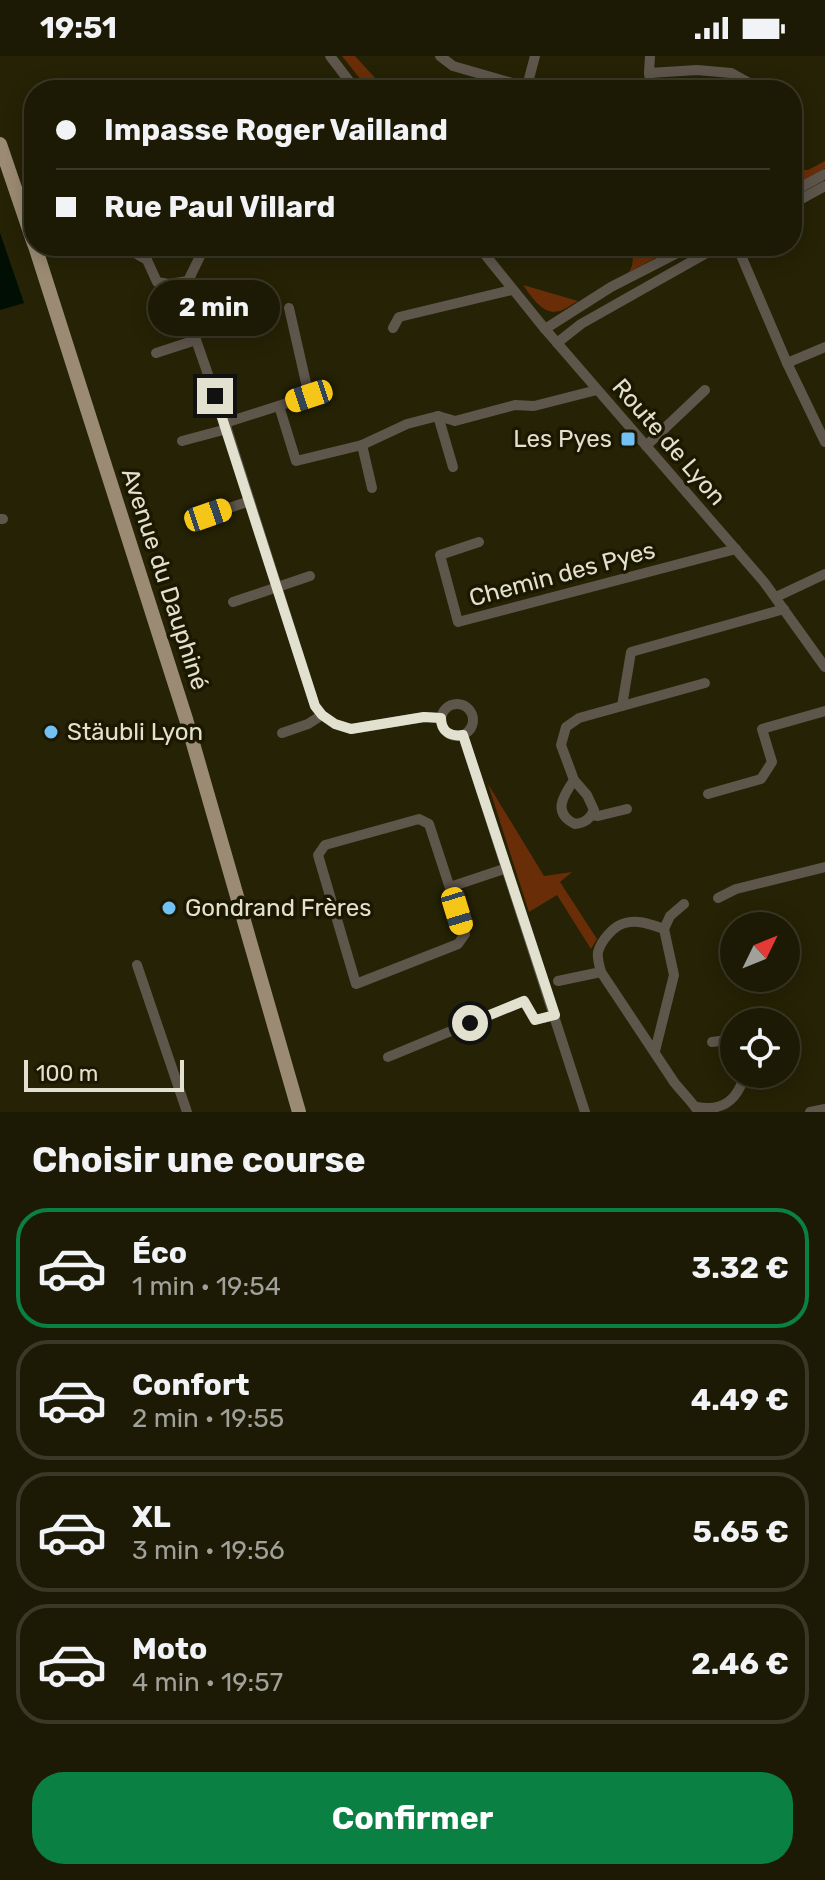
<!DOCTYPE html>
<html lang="fr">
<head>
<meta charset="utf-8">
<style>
  :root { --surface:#1c1a04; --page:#25230e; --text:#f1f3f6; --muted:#a0a19a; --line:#3a3826; --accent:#0b8043 }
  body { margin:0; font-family:Rubik,sans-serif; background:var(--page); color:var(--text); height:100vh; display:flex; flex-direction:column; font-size:30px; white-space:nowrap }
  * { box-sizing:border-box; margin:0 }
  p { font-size:26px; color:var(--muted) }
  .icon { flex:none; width:44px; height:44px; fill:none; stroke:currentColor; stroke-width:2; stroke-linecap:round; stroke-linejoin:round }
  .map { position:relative; height:1056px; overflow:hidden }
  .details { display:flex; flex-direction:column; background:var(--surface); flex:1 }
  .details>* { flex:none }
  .hud { position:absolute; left:24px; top:24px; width:778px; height:176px; border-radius:32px; box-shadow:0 4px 20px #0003,0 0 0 2px var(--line); display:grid; align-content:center; height:176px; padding:0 32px; background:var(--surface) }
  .needle { width:52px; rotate:47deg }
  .controls { position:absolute; left:720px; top:856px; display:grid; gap:16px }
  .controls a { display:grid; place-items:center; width:80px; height:80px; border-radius:50%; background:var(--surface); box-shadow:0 4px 20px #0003,0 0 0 2px var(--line); font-size:40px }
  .scale { position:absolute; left:24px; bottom:20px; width:160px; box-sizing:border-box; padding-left:8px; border:4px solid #e2e1d0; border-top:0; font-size:22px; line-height:28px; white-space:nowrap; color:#e2e1d0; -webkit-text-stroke:6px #1c1800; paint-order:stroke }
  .end { position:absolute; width:36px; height:36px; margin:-18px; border:10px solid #e2e1d0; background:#111; box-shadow:0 0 0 4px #111 }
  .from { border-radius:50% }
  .bubble { position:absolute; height:56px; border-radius:28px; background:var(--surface); box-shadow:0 4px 20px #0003,0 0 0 2px var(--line); font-size:26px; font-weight:700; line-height:56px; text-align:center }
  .car { position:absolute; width:24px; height:48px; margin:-24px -12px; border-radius:10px; box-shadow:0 0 6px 2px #0007; background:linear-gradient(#f5c518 24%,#345 0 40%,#f5c518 0 76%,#345 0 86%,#f5c518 0) }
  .hud b { display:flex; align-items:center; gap:28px; height:76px; font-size:30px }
  .hud b+b { border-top:2px solid var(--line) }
  .hud i { width:20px; height:20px; background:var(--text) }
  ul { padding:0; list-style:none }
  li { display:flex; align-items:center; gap:24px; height:120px; margin:0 16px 12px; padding:0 16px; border:4px solid var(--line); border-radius:32px }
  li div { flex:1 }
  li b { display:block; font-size:30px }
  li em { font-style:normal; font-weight:700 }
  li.on { border-color:var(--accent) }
  li>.icon { width:72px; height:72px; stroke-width:1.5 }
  h2 { padding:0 32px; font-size:36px; line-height:96px }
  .cta { display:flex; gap:16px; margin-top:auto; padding:16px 32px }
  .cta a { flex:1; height:92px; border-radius:32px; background:var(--accent); color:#fff; font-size:32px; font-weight:700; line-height:92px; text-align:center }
  .status { display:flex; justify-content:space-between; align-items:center; height:56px; padding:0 40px; background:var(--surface); direction:ltr }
  .status svg { height:22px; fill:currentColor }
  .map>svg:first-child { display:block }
</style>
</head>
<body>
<div class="status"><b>19:51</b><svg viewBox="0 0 49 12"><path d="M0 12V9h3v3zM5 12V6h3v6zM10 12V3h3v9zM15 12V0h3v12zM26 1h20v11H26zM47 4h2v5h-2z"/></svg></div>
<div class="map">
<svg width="825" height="1056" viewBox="0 0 825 1056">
  <rect width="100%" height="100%" fill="#252205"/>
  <g fill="#692e07">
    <polygon points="342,0 355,0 386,34 369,34"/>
    <polygon points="825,105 825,112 792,131 792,114 808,114"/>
    <polygon points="678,190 629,216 632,210 634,191"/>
    <path d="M523,229L578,245C572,248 566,253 560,255C543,260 532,241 523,229Z"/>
    <polygon points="488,728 544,820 572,816 560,826 597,883 591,893 557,839 529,856"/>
  </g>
  <polygon fill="#000e04" points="0,177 24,247 0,254"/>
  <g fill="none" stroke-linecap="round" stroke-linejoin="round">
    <g stroke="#5e564b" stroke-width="10">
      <polyline points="330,0 356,34"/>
      <polyline points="440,0 453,10 526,31"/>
      <polyline points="650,0 649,17 651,34"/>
      <polyline points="649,17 697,14 731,17 762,34"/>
      <polyline points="526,34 535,0"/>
      <polyline points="792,136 825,118"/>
      <polyline points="792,148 825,130"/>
      <polyline points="205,190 188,225 185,236 196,284 227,373 315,650 322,659 335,668 351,673 424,661 441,662"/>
      <polyline points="478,190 545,273 764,526 825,611"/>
      <polyline points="737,190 787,307 825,386"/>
      <polyline points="128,193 147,204 157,226 169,228 188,225"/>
      <polyline points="393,272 399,261 512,234"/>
      <polyline points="545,273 611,231 691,190"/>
      <polyline points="557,287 581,268 719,190"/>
      <polyline points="156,297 196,284"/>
      <polyline points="787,307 825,291"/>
      <polyline points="279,350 296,405 362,389 407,368 438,360 455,365 515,349 534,350 597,334"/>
      <polyline points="438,360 453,411"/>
      <polyline points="225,367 309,340 289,252"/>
      <polyline points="182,385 227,373"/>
      <polyline points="362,389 372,432"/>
      <polyline points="646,390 705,334"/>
      <polyline points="208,459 250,445"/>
      <polyline points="0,463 3,463"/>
      <polyline points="479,486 440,499 458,566 736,493"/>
      <polyline points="776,541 825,518"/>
      <polyline points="233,546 310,520"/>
      <circle cx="457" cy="664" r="16"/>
      <polyline points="622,650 631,596 784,553"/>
      <polyline points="282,677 308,668 322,659"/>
      <polyline points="463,679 585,1056"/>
      <path d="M574,724C563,740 552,757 575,768C585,767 590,763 594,754L587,739L574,724L561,689L566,671L579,662L705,627"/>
      <polyline points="708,738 761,723 772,706 762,673 825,655"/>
      <polyline points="592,759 598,760 627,753"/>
      <polygon points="419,763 429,768 465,878 458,888 356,928 318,799 325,789"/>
      <polyline points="450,831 507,812"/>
      <polyline points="718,842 736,833 825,811"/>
      <polyline points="664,873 670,860 684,848"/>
      <polyline points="137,909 187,1056"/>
      <polyline points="558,925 601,916"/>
      <polyline points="712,986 727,984 734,989"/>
      <path d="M655,995L674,919L664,873C652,869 638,863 625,867C613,870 601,885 598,896C597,902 599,909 601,916L674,1026C680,1034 696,1050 698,1056"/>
      <polyline points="388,1001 524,945 535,964 555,959"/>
      <path d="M697,1051C724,1056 738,1043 745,1018"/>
      <polyline points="810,1056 825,1053"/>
    </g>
    <g stroke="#9b8b74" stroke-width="14">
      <polyline points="0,88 34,188"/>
      <polyline points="35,190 186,663 299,1056"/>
    </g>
  </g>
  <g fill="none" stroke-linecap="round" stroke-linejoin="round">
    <path stroke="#e2e1d0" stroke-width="10" d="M215,340L315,650L322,659L335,668L351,673L424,661L441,662C441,676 451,681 463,679L555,959L535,964L524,945L470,967"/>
  </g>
  <g fill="#72c1f5" stroke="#1c1800" stroke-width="3">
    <rect x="620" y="375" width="16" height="16" rx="4"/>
    <circle cx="51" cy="676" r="8"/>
    <circle cx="169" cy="852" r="8"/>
  </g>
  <g text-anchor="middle" stroke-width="7" stroke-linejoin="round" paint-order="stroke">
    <g font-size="24" fill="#e2e1d0" stroke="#1c1800" text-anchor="start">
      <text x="612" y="391" text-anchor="end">Les Pyes</text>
      <text x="67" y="684">Stäubli Lyon</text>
      <text x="185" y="860">Gondrand Frères</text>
    </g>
    <g font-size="24" fill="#e2e1d0" stroke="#1c1800">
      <text transform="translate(669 386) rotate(49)" y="8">Route de Lyon</text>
      <text transform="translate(562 518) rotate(-15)" y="8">Chemin des Pyes</text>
      <text transform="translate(165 523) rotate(72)" y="8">Avenue du Dauphiné</text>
    </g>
  </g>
</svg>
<div class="controls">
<a><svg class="needle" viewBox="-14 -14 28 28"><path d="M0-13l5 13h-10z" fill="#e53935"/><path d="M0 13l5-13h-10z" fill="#a0a19a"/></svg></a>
<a><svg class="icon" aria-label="locate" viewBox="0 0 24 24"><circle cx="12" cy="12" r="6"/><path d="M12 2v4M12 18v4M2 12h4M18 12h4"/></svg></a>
</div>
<div class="scale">100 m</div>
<i class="end from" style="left:470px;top:967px"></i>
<i class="end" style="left:215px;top:340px"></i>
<div class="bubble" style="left:148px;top:224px;width:132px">2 min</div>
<i class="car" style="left:309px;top:340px;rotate:252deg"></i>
<i class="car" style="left:208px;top:459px;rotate:71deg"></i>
<i class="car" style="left:457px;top:855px;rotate:163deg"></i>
<div class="hud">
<b><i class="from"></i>Impasse Roger Vailland</b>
<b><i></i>Rue Paul Villard</b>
</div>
</div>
<section class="details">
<h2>Choisir une course</h2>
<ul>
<li class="on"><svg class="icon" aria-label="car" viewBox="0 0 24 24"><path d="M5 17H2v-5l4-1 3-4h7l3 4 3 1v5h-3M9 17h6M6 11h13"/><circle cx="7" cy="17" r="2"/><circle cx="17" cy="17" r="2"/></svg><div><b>Éco</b><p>1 min · 19:54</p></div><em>3.32 €</em></li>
<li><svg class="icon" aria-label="car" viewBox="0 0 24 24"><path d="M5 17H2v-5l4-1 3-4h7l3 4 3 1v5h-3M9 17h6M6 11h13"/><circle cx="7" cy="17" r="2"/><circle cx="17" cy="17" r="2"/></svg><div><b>Confort</b><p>2 min · 19:55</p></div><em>4.49 €</em></li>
<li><svg class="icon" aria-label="car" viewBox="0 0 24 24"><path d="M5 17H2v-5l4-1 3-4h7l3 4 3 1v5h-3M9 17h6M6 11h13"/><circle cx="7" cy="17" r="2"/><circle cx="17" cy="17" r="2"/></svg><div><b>XL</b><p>3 min · 19:56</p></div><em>5.65 €</em></li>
<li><svg class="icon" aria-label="car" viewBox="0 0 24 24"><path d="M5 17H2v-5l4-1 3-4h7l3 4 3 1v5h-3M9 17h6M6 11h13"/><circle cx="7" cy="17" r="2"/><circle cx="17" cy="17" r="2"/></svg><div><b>Moto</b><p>4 min · 19:57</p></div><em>2.46 €</em></li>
</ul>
<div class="cta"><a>Confirmer</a></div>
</section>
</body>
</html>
